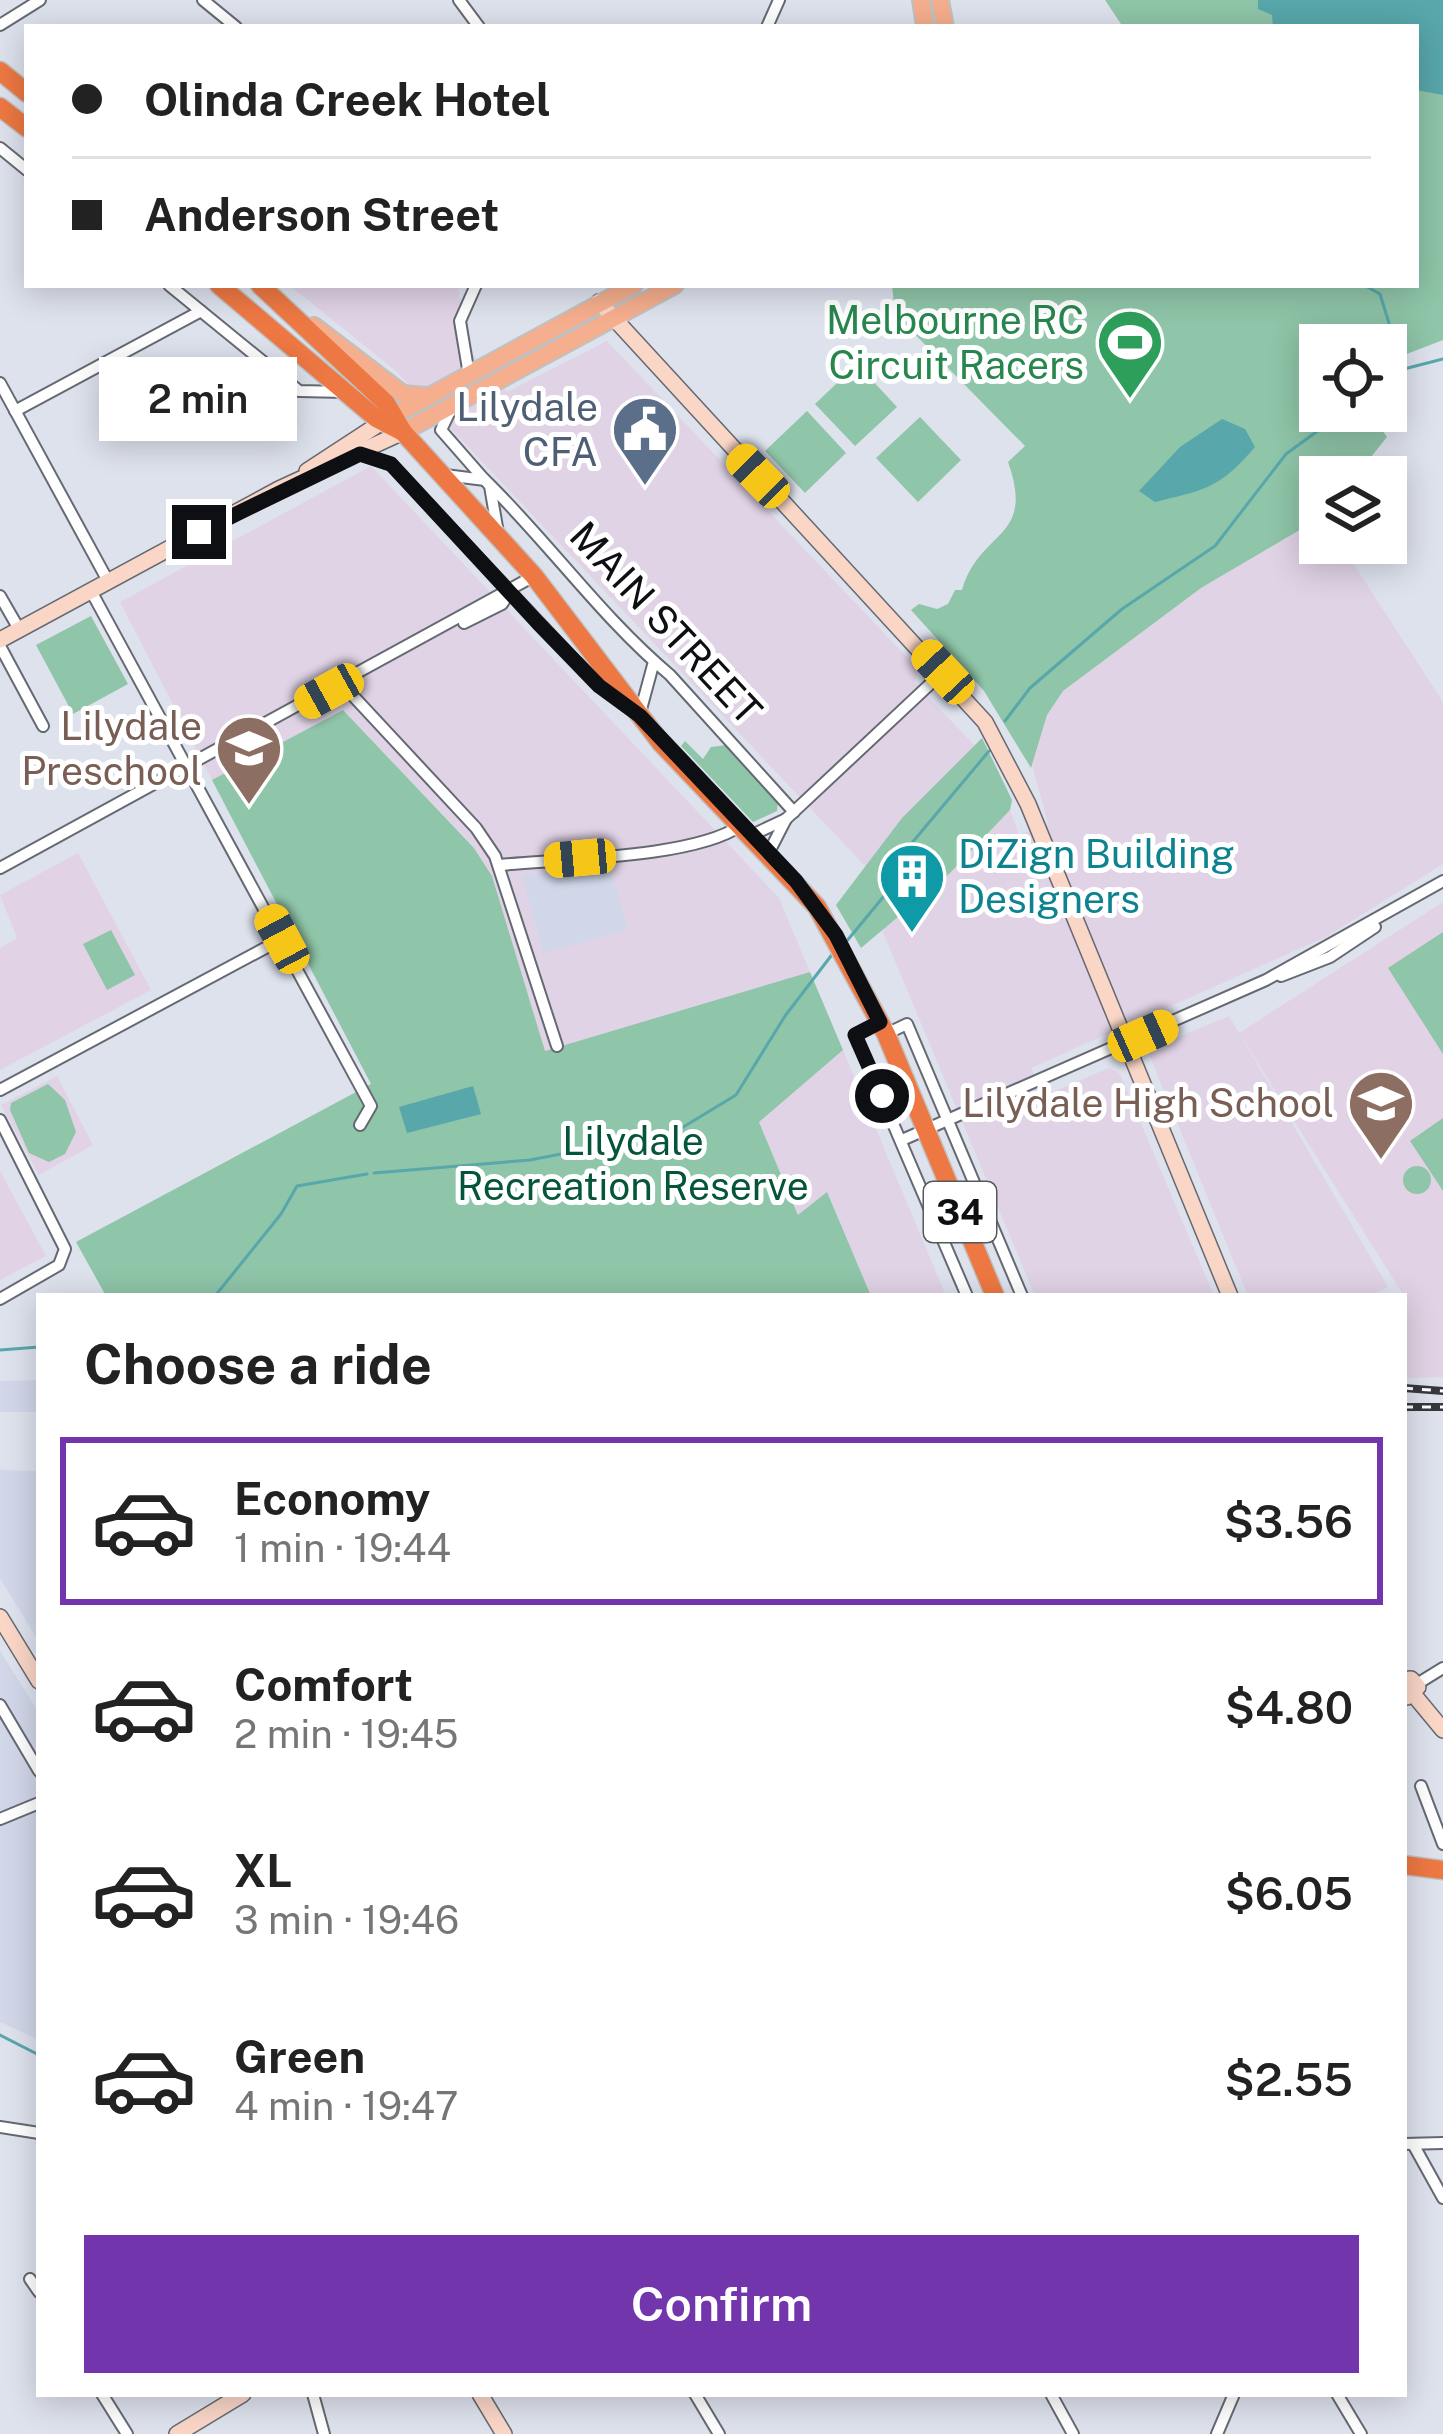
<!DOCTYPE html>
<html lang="en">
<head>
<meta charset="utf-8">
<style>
  :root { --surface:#fff; --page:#f2f2f2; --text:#222; --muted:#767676; --line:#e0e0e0; --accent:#7235ab }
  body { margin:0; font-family:"Public Sans",sans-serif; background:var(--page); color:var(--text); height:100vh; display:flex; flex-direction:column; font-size:45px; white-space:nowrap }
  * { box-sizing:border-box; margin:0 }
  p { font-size:39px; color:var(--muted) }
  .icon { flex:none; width:66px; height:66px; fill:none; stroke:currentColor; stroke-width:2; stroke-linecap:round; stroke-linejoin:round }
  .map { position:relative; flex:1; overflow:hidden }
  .side { position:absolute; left:36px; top:1293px; width:1371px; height:1104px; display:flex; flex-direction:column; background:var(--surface); border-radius:0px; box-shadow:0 6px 30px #0003 }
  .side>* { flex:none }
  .top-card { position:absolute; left:24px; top:24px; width:1395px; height:264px; border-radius:0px; box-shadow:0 6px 30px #0003; display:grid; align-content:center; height:264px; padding:0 48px; background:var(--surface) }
  .tools { position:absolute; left:1299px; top:324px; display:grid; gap:24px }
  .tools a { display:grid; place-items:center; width:108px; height:108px; border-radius:0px; background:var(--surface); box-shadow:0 6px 30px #0003; font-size:60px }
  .end { position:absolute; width:54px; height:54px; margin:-27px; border:15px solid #0e0f13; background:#fff; box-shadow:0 0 0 6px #fff }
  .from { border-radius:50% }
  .bubble { position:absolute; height:84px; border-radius:0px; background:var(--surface); box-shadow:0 6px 30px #0003; font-size:39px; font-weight:600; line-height:84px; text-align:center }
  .car { position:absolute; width:36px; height:72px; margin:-36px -18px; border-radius:15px; box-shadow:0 0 9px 3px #0007; background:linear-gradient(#f5c518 24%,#345 0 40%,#f5c518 0 76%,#345 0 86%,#f5c518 0) }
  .top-card b { display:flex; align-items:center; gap:42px; height:114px; font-size:45px }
  .top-card b+b { border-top:3px solid var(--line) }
  .top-card i { width:30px; height:30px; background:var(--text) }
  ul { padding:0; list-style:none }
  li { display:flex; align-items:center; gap:36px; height:168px; margin:0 24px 18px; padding:0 24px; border:6px solid transparent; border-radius:0px }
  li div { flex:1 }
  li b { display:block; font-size:45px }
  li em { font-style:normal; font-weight:600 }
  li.current { border-color:var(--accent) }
  li>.icon { width:108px; height:108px; stroke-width:1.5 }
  h2 { padding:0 48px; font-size:54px; line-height:144px }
  .button { display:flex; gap:24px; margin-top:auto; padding:24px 48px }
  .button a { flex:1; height:138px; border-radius:0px; background:var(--accent); color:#fff; font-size:48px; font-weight:600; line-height:138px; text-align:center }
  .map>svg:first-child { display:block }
</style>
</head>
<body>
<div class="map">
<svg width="1443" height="2434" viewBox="0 0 1443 2434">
  <rect width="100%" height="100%" fill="#dee2ed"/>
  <g fill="#e0d3e6">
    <polygon points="289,285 457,285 474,356 507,392 607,341 919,670 914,682 976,747 902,818 866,867 396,371"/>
    <polygon points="371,466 779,898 810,972 545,1052 492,876 474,847 343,710 212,780 120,602"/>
    <polygon points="1320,518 1320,543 1340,543 1443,702 1443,864 1326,937 1031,1068 1043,1096 1109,1068 1120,1074 1214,1296 1035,1296 882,930 949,874 1010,810 1019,835 1048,823 1032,765 1047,715 1063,691 1201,588"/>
    <polygon points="1229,1016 1239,1033 1388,1287 1367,1296 1248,1296 1149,1054 1149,1049"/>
    <polygon points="843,1050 946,1296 871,1296 827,1193 799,1216 759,1122"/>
  </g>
  <g fill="#d1d7e9">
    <polygon points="610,865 628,930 543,953 522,875"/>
    <polygon points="39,1380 39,1412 0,1412 0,1381"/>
    <polygon points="0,1470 39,1471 39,1642 0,1578"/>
    <polygon points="0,1651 39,1713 39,2040 0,2022"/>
  </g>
  <g fill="#e1d3e5">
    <polygon points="78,853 151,990 0,1070 0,948 17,938 0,895"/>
    <polygon points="1443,902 1443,1377 1404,1378 1404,1296 1239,1033"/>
    <polygon points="57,1076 93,1145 39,1175 1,1105"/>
    <polygon points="0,1171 46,1256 0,1280"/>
  </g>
  <g fill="#8fc5a8">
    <path d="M1105,0H1443V340L1386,362V345H1320V411H1369L1387,437L1355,477H1320V518L1201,588L1063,691L1047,715L1031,768L984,691L911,610L919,604L937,609L948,604L955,590H962C980,528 1036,541 1008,462L1025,446L895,314L892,285H1416V27H1123Z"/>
    <polygon points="857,364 897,407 855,446 815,404"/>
    <polygon points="807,411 846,453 805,493 765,451"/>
    <polygon points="920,417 961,460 918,502 876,458"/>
    <polygon points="91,616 128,684 73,714 36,645"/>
    <polygon points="343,710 474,848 492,876 545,1051 810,972 843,1050 759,1122 798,1215 827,1192 871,1296 106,1296 76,1242 371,1084 212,780"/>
    <polygon points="982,738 1012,800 1010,810 949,874 861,948 836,905 902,818"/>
    <polygon points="685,741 703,759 711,747 727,745 778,799 777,811 753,822 681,746"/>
    <polygon points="111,930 135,975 107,990 83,944"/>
    <polygon points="1443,932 1443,1054 1388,968"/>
    <polygon points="48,1084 65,1100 76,1132 65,1154 49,1162 29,1153 10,1110 11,1103"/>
    <polygon points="1443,1118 1443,1191 1410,1141"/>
    <circle cx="1417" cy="1180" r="14"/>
  </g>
  <g fill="#58a7ab">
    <polygon points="1258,0 1443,0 1443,95 1416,90 1416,27 1273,27 1272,15 1258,9"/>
    <path d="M1222,419L1245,429L1255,447C1220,488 1205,490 1155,502L1139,491L1180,447Z"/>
    <polygon points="473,1086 481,1114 407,1133 399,1107"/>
  </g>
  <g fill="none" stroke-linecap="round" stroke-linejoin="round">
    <g stroke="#58a7ab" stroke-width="3">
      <polyline points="1364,285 1380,294 1403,369 1386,382"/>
      <polyline points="1404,369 1443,359"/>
      <polyline points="1005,721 1030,688 1122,609 1215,546 1286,454 1345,411"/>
      <polyline points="846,942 884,896 906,850 989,751"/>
      <polyline points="374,1173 530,1160 675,1132 736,1095 785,1016 834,952"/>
      <polyline points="215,1296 281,1214 297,1186 367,1174"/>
      <polyline points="0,1350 39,1347"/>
      <polyline points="0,2035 39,2055"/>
    </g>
    <defs>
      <g id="street">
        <polyline points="203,0 236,27"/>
        <polyline points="459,0 479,27"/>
        <polyline points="0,25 40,0"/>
        <polyline points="767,27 779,0"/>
        <polyline points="0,148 27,170"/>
        <polyline points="169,285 299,391 345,392"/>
        <polyline points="469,375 460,321 476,285"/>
        <polyline points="0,383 108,581"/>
        <polyline points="451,409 441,430 490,486 498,533"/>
        <polyline points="15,411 201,311"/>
        <polyline points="360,454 391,465 595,682 627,706"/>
        <polyline points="445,475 485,480"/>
        <path d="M487,482C550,544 603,619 670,675L794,812"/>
        <polyline points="91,591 371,1106 360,1125"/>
        <polyline points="0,596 19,629"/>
        <polyline points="464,623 502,604 510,592"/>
        <polyline points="0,646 43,726"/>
        <polyline points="342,684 476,828 495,856 557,1046"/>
        <polyline points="640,713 653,665"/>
        <polyline points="750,836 786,819 943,672"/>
        <polyline points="768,854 786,819"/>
        <path d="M500,865C560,859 693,858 740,826"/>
        <polyline points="0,868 534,576"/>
        <polyline points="1281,976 1330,957 1375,927"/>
        <polyline points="880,1022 855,1035 967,1296"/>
        <polyline points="886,1034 907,1024 1022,1296"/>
        <polyline points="0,1090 282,939"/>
        <polyline points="0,1120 65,1249 59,1265 0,1299"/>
        <polyline points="902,1140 1266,980 1443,881"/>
        <polyline points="1417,1684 1443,1668"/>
        <polyline points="0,1705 39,1771"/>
        <polyline points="1421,1786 1443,1844"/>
        <polyline points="0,1819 39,1803"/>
        <polyline points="0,2127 39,2133"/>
        <polyline points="1404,2144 1443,2143"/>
        <polyline points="1413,2144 1443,2198"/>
        <polyline points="30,2279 39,2292"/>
        <polyline points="102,2394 127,2434"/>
        <polyline points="313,2394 324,2434"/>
        <polyline points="695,2394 719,2434"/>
        <polyline points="1051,2394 1073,2434"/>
        <polyline points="1337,2394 1361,2434"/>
        <polyline points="1217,2434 1234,2394"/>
      </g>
      <g id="secondary">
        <polyline points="599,302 985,722 1028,804 1230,1296"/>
        <polyline points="307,471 382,422"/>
        <polyline points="0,640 279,489 403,432"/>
        <polyline points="0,1617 39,1681"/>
        <polyline points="1404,1680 1411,1679 1418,1687 1407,1697"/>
        <polyline points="1414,1695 1443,1730"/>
        <polyline points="480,2394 504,2434"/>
        <polyline points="177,2434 243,2394"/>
      </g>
      <g id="primary">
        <polyline points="921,0 925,27"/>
        <polyline points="940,0 945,27"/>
        <polyline points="314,326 403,394 427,396"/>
        <polyline points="382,422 634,285"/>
        <polyline points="403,432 675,285"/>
      </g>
      <g id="highway">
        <polyline points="0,71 27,93"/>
        <polyline points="0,107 27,128"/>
        <polyline points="219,285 376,418 403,432"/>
        <polyline points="260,285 386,403 403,432 534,576 661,743 817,907 886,1034 995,1296"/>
        <polyline points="1404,1865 1443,1870"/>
      </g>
    </defs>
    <use href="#street" stroke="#656972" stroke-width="14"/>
    <use href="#secondary" stroke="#656972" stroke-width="18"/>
    <use href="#primary" stroke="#c0c1c2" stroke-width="20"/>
    <use href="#highway" stroke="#c0c1c2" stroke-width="21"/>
    <use href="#street" stroke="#fff" stroke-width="10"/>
    <use href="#secondary" stroke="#fad6c7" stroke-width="15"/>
    <use href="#primary" stroke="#f5ae8e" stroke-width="16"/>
    <use href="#highway" stroke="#ee7843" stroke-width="18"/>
    <defs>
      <g id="rail">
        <polyline points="1404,1388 1443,1391"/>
        <polyline points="1404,1407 1443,1407"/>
      </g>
    </defs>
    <use href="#rail" stroke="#36383d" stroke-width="8"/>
    <use href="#rail" stroke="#fff" stroke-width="3" stroke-dasharray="9" stroke-linecap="butt"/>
  </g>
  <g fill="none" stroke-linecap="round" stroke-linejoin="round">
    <polyline stroke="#0e0f13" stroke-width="15" points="199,532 360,454 391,464 538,623 599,686 640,716 796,881 836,935 880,1022 855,1035 882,1096"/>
  </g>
  <defs>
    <symbol id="stadium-pin" viewBox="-11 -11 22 30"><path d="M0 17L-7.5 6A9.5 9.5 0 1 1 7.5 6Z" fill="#2e9e5b" stroke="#fff"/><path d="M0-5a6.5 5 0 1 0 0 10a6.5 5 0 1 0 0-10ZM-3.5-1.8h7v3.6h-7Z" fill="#fff"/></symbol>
    <symbol id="civic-pin" viewBox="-11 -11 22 30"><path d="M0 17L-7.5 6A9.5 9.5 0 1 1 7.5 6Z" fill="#5c6f8a" stroke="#fff"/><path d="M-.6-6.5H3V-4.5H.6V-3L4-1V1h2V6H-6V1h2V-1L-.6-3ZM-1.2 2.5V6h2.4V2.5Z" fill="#fff"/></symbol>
    <symbol id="school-pin" viewBox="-11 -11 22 30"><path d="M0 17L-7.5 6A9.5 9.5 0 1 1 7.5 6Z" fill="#8d6e63" stroke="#fff"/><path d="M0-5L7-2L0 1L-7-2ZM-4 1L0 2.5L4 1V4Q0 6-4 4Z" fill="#fff"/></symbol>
    <symbol id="building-pin" viewBox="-11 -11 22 30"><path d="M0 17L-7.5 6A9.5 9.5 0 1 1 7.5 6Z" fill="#0f9aa8" stroke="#fff"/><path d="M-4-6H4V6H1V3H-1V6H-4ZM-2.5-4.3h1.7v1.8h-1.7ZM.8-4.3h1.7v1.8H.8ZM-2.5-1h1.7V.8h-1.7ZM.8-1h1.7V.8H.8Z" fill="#fff"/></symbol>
  </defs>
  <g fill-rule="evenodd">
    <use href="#stadium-pin" x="1092" y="304" width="76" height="104"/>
    <use href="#civic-pin" x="607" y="391" width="76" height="104"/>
    <use href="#school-pin" x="211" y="710" width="76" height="104"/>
    <use href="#building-pin" x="874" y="838" width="76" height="104"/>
    <use href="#school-pin" x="1343" y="1065" width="76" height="104"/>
  </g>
  <g text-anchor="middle" stroke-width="10" stroke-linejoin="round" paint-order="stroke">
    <rect fill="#fff" stroke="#56575a" stroke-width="3" x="924" y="1182" width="72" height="60" rx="9"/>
    <g font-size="36" font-weight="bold" fill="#0e0f13">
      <text x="960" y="1225">34</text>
    </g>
    <g font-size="39" fill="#27864d" stroke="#fff" text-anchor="end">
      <text x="1084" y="334">Melbourne RC<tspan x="1084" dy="45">Circuit Racers</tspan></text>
    </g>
    <g font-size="39" fill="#4e5e75" stroke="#fff" text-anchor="end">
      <text x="598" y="421">Lilydale<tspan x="598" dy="45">CFA</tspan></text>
    </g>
    <g font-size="39" fill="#0e0f13" stroke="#fff">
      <text transform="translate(666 623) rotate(47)" y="14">MAIN STREET</text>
    </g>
    <g font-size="39" fill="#785e54" stroke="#fff" text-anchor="end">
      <text x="202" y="740">Lilydale<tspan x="202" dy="45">Preschool</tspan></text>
      <text x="1334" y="1117">Lilydale High School</text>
    </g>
    <g font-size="39" fill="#0d838f" stroke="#fff" text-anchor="start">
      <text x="958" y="868">DiZign Building<tspan x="958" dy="45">Designers</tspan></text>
    </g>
    <g font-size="39" fill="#055538" stroke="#fff">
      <text x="633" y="1155">Lilydale<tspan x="633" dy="45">Recreation Reserve</tspan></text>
    </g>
  </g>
</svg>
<div class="tools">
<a><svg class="icon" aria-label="locate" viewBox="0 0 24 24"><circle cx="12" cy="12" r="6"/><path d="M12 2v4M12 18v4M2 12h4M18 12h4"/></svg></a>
<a><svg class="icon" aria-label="layers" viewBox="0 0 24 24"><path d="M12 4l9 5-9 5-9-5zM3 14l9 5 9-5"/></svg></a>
</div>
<i class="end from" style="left:882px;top:1096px"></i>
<i class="end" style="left:199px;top:532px"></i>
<div class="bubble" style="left:99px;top:357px;width:198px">2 min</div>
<i class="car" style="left:758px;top:476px;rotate:316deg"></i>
<i class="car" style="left:943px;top:672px;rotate:317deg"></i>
<i class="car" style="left:329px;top:691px;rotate:241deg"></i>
<i class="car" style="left:580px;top:858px;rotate:265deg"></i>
<i class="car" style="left:282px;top:939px;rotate:332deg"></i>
<i class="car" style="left:1143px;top:1036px;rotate:66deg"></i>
<div class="top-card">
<b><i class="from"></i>Olinda Creek Hotel</b>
<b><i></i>Anderson Street</b>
</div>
<section class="side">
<h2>Choose a ride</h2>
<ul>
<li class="current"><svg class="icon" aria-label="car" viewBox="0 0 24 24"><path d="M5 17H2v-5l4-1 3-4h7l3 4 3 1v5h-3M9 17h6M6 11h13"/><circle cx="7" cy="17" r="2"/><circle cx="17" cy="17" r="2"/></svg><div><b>Economy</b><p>1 min · 19:44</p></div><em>$3.56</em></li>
<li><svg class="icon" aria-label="car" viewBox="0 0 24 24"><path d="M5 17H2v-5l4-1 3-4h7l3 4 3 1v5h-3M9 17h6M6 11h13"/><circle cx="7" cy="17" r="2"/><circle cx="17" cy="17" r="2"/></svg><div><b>Comfort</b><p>2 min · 19:45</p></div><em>$4.80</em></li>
<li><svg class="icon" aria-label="car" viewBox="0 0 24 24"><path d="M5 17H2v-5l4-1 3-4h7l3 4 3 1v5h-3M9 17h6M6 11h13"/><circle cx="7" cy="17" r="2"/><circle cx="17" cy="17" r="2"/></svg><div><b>XL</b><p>3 min · 19:46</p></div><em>$6.05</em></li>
<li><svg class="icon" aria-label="car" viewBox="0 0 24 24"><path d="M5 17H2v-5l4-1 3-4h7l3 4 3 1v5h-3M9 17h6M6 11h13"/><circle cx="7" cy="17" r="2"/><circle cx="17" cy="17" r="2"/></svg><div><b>Green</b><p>4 min · 19:47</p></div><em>$2.55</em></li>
</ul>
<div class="button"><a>Confirm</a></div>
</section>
</div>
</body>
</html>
